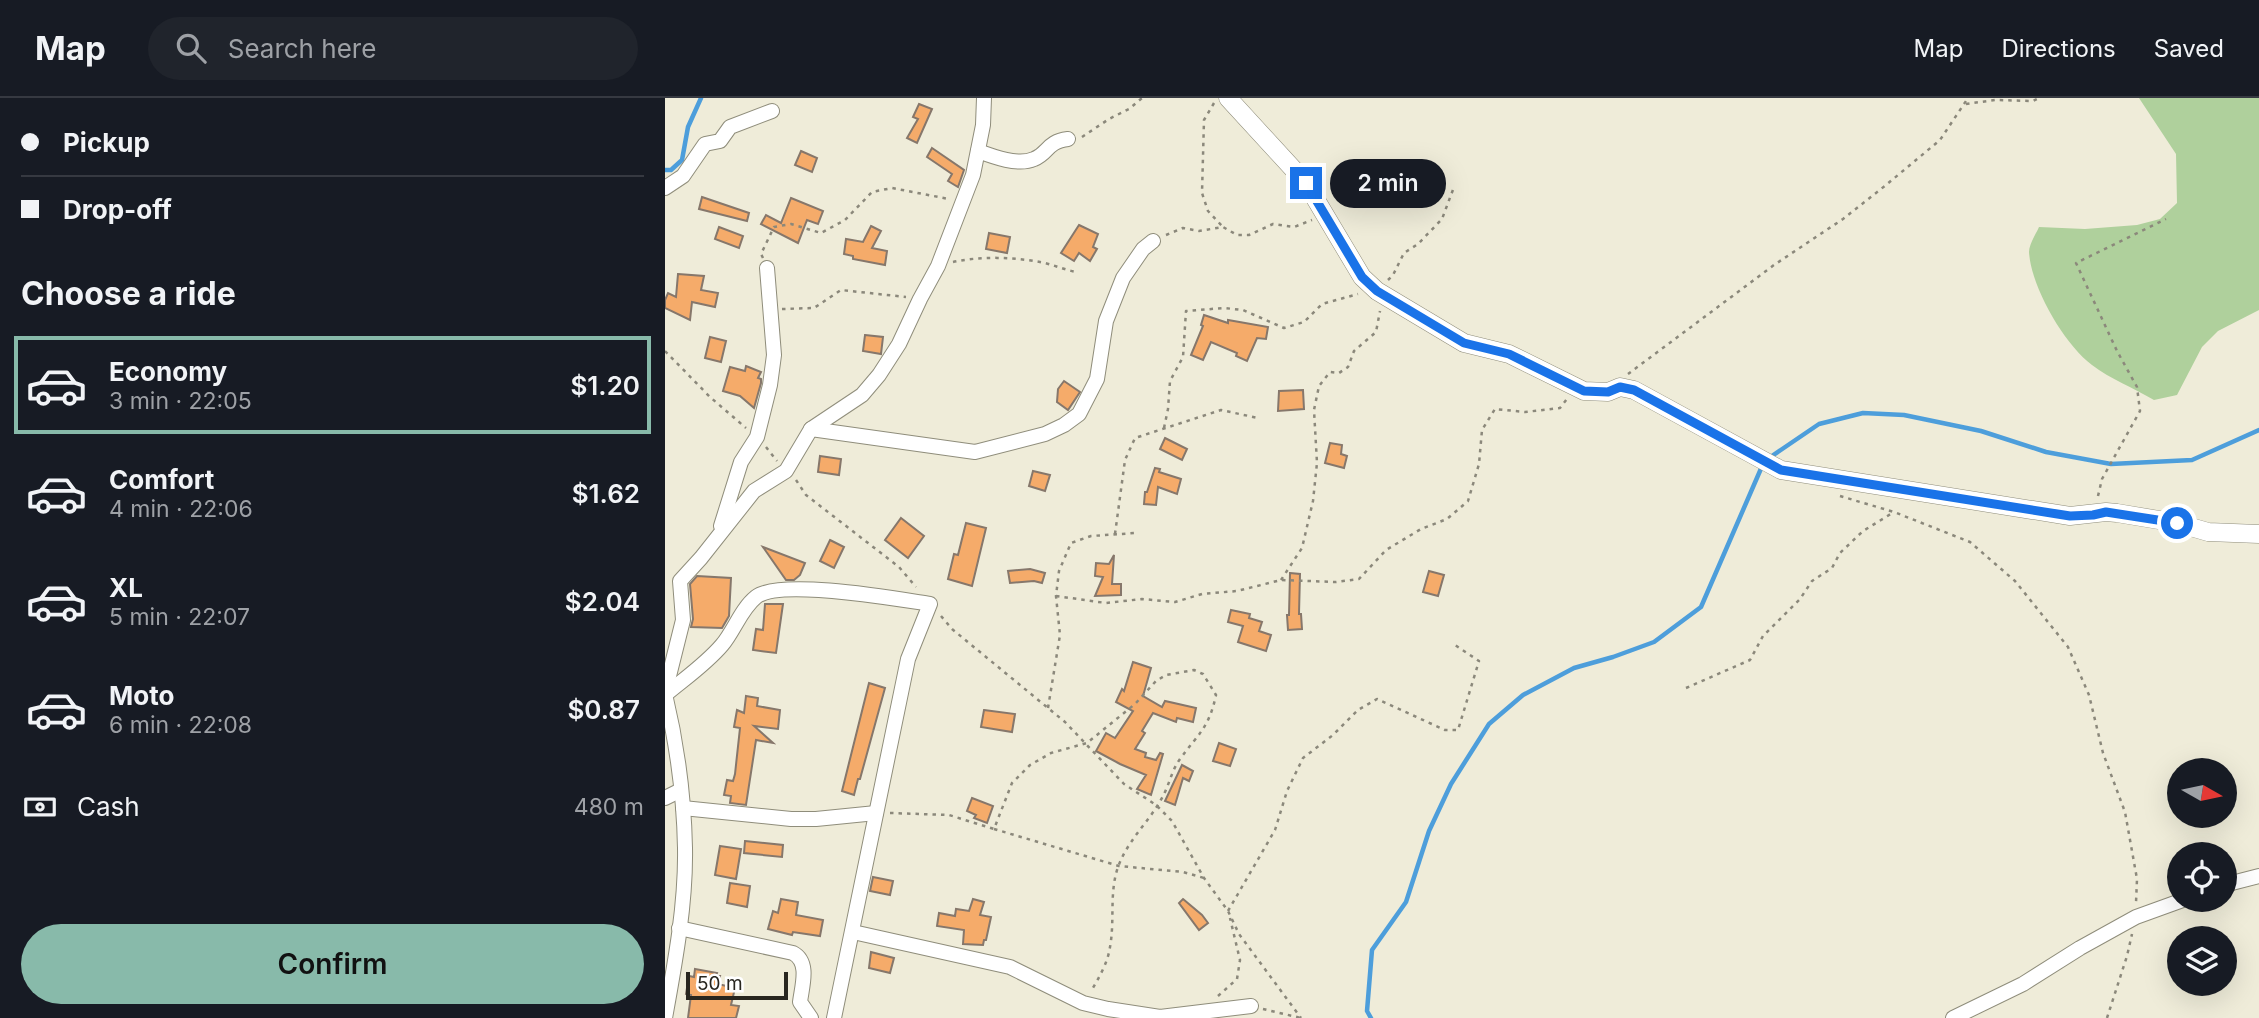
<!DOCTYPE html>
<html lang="en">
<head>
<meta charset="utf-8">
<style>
  :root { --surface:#171b24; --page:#20242c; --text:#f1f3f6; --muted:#9ea1a6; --line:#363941; --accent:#88baaa }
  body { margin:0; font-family:Inter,sans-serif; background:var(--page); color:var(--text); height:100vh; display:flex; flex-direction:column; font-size:26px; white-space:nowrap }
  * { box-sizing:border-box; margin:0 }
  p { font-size:23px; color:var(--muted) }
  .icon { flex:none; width:38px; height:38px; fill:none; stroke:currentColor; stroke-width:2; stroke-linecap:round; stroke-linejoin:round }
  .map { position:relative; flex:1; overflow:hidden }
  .side { display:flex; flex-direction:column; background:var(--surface); width:665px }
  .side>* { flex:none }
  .guide { display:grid; align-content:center; height:154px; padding:0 21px; background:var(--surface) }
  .needle { width:46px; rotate:99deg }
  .controls { position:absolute; left:1502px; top:660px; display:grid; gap:14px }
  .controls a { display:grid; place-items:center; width:70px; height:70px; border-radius:50%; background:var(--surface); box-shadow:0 7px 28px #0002; font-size:35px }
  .scale { position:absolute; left:21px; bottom:18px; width:102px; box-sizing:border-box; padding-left:7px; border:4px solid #28261f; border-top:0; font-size:19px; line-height:24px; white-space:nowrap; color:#28261f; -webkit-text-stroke:5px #fff; paint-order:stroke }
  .end { position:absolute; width:32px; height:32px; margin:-16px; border:9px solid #1a73e8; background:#fff; box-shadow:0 0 0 4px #fff }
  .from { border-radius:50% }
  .bubble { position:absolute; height:49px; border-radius:24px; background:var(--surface); box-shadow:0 7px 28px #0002; font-size:23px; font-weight:600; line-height:49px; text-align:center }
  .guide b { display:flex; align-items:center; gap:24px; height:66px; font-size:26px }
  .guide b+b { border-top:2px solid var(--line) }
  .guide i { width:18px; height:18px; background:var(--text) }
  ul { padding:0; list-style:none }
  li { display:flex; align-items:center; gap:21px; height:98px; margin:0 14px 10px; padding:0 7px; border:4px solid transparent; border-radius:0px }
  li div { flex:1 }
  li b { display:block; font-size:26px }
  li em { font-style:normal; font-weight:600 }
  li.selected { border-color:var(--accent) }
  li>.icon { width:63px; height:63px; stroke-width:1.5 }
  h2 { padding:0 21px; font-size:32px; line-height:84px }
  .pay { display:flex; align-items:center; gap:18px; height:77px; padding:0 21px; font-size:26px }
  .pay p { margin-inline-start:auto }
  .button { display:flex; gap:14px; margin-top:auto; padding:14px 21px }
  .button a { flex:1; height:80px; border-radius:42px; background:var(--accent); color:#111; font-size:28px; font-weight:600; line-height:80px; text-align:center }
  header { display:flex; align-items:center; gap:42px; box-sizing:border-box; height:98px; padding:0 35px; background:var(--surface); border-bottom:2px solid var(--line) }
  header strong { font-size:33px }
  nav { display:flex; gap:38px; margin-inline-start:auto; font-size:24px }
  .search { width:490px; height:63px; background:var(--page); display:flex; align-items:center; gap:18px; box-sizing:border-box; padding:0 24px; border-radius:38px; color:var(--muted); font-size:26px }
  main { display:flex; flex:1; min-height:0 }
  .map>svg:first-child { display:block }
</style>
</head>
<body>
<header>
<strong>Map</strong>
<div class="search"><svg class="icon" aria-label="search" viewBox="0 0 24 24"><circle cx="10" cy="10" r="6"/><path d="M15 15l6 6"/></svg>Search here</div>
<nav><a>Map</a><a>Directions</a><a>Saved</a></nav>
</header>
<main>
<section class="side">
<div class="guide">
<b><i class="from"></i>Pickup</b>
<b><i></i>Drop-off</b>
</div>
<h2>Choose a ride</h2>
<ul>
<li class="selected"><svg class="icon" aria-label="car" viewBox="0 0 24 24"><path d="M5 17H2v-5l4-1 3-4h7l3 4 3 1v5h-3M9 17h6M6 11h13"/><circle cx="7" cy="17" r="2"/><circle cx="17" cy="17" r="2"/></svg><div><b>Economy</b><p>3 min · 22:05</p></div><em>$1.20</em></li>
<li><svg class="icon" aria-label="car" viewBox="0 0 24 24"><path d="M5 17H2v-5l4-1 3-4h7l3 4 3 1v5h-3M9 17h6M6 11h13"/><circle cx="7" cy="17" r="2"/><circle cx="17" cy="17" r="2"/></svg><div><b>Comfort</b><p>4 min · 22:06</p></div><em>$1.62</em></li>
<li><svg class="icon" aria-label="car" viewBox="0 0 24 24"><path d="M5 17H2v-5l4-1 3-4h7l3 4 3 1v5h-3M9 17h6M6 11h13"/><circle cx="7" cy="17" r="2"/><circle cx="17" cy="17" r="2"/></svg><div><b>XL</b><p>5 min · 22:07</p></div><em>$2.04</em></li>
<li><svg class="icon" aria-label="car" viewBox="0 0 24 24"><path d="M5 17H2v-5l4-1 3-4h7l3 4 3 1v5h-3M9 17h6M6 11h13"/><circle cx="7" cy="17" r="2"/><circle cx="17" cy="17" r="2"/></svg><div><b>Moto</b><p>6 min · 22:08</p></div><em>$0.87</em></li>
</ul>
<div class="pay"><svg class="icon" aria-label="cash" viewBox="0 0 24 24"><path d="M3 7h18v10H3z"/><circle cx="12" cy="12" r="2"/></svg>Cash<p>480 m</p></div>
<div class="button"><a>Confirm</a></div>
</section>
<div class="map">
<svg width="1594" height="920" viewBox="0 0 1594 920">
  <rect width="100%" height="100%" fill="#efecd9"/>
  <path fill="#afd09c" d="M1474,0H1594V212L1553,233L1537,249L1512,297L1489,302C1469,290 1445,281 1427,267C1399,246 1366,189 1364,154C1364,146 1371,136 1374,129L1420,131L1472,127L1495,121L1512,105L1511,56Z"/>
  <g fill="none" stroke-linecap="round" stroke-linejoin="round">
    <g stroke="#4d9edb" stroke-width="4.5">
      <polyline points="0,72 6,72 17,62 23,29 36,0"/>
      <polyline points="1104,360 1154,326 1198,315 1239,317 1316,333 1381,354 1446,366 1527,362 1594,332"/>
      <polyline points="706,920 702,913 707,852 741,804 764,733 786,686 824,626 858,597 909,570 948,559 989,544 1036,509 1098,366"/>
    </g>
  </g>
  <g fill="#f5ab6a" stroke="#86776b" stroke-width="2">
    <polygon points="254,6 267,11 252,45 242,40 253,21 248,19"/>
    <polygon points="267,50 299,72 293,89 283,83 287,76 262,59"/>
    <polygon points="136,53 152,60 147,74 130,67"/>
    <polygon points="37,99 84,115 82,123 34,111"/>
    <polygon points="126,100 158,113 153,126 142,122 133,145 96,126 101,117 116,125"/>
    <polygon points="414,127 433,136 428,149 432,151 425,163 414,155 409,163 396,155"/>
    <polygon points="206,128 216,133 207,150 222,153 220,167 188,161 188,158 179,156 181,141 198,144"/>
    <polygon points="54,129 78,138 74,150 50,141"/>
    <polygon points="324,135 345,139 342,155 321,151"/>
    <polygon points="13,176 39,178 36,192 53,195 50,209 27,204 25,222 0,210 0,202 3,195 11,199"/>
    <polygon points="539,217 563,225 563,222 603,229 601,241 592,240 582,263 571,258 572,255 546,244 538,262 526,257 538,228 536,227"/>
    <polygon points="200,237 218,239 216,256 198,253"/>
    <polygon points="45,239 61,243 56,264 40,260"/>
    <polygon points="81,268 96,274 93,280 96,281 96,285 89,310 75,298 58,293 65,269 80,273"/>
    <polygon points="399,283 415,294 403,312 392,304 393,291"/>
    <polygon points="638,292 639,311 613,313 614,293"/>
    <polygon points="500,340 522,351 517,362 495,351"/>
    <polygon points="665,345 677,347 676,356 682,358 679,370 660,365"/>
    <polygon points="155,358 176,361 174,377 153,374"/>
    <polygon points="490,370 495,371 494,374 516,381 512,396 493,389 491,407 479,406 480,394 482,394"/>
    <polygon points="368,373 385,377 380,393 364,388"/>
    <polygon points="236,420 259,438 243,460 220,442"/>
    <polygon points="301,425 321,430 307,488 283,481 289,456 293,457"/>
    <polygon points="165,442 179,449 169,470 155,463"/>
    <polygon points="98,449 140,465 135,477 129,482 121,482"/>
    <polygon points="449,457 447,486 456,486 456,497 430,498 438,479 430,478 431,465 444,466"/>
    <polygon points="365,471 380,475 377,485 369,483 345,485 343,473"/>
    <polygon points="764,473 779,477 773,498 758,494"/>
    <polygon points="625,475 635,476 634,516 636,516 637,531 623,532 622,517 624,517"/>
    <polygon points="32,478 66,480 64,518 57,530 26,529 28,521 25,486"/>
    <polygon points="100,506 118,506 111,555 88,552 91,531 98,532"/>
    <polygon points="566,512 585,516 584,520 597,524 594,533 606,537 601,553 573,544 578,528 563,524"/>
    <polygon points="468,564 486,570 478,598 497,609 500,603 531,610 528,624 512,620 511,624 488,615 477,633 480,635 470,651 481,655 480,659 491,662 495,655 498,656 486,697 472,691 481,677 455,666 431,653 441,635 450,640 468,613 451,604 457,591 459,593"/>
    <polygon points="204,585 220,590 195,681 193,681 189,697 177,693"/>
    <polygon points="81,598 93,600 92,608 115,612 113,631 89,628 108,645 91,642 81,707 65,705 66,698 59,697 62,682 68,683 70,676 75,630 69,629 72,612 79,615"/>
    <polygon points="319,612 350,616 347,634 316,629"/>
    <polygon points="554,645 571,651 565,668 548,663"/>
    <polygon points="517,667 528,673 524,683 518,680 510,707 500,703"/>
    <polygon points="307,700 328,708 322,725 309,720 311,717 302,713"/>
    <polygon points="80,743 118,747 117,759 79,755"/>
    <polygon points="55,748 76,751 71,781 50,777"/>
    <polygon points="208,779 228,783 225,797 205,793"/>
    <polygon points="65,785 85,788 82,809 62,805"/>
    <polygon points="116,801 133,804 131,817 158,822 155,838 128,834 127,837 103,831 108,813 113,815"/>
    <polygon points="308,801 319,804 315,817 326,819 321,842 319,842 318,847 298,846 299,832 272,828 274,815 290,818 291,811 304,813"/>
    <polygon points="518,801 537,817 543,825 534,832 514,805"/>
    <polygon points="206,854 229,860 225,875 204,870"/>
    <polygon points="30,871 52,875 51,878 55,878 53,886 70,890 66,907 74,908 71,920 23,920 26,897 21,896 24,878 29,879"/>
  </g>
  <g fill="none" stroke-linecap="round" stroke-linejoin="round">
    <defs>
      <g id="minor">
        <path d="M313,53C329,59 353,68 369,61C384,55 381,44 403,41"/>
        <polyline points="0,90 18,78 40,46 55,43 65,29 107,13"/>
        <polyline points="146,331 310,354 380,336 399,327 414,316 432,281 441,223 458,180 478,151 488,143"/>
        <polyline points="56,428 76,364 92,339 105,287 109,257 102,170"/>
        <polyline points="0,594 18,522 15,483 36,460 89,393 121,373 146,331 197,297 214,277 234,246 255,201 273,168 308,77 318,27 319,0"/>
        <path d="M0,596C12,646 19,698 20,750C21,806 10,865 0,920"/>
        <path d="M0,597C19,581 41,566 57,547C69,533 76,511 91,499C115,480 232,501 265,506L243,561L169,920"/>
        <polyline points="0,700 16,692"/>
        <polyline points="18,710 126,721 151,721 211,715"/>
        <polyline points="1559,787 1594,778"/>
        <path d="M14,830L128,855C145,864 137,888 135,904L146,920"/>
        <polyline points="188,834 345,869 418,905 443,911 495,919 586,908"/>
        <polyline points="1288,920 1358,886 1415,850 1471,819 1518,802"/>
      </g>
      <polyline id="tertiary" points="563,0 641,85 697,179 712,193 799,245 844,256 919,293 943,294 955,289 969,292 1116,372 1405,418 1441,414 1452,415 1512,425 1543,434 1594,436"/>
    </defs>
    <use href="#minor" stroke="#8f8d7b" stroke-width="16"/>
    <use href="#tertiary" stroke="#8f8d7b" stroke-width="19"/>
    <g stroke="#8b887b" stroke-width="2.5" stroke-dasharray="3.5 5" stroke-linecap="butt">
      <polyline points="549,5 539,22 537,95 543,113 558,129"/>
      <polyline points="1301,6 1330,2 1368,3 1374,0"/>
      <polyline points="417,39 444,21 464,11 477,0"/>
      <polyline points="501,137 518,130 534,133 558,129 572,137 584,137 608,126 629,129 647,122"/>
      <polyline points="98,160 96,156 109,129 126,126 156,135 180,122 207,94 227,90 284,101"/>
      <path d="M288,164C316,158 347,159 375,164C387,166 399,172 412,174"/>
      <polyline points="723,182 728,177 739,155 753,146 777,121 789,89"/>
      <polyline points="117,211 149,210 176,192 241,199"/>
      <polyline points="0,253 45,299 81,330"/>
      <polyline points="963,276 1109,167 1178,121 1221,87 1275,42 1303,0"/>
      <polyline points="499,330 503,311 505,283 518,259 521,213 559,210 578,212 619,230 639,224 657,206 693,196"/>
      <polyline points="101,349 112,363"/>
      <polyline points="131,382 141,397 234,469 251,489"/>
      <polyline points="1175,398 1229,414 1305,444 1350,483 1403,549 1424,597 1438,655 1460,714 1472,781 1471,805"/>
      <polyline points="1433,398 1437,381 1475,313 1472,289 1452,253 1411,165 1501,121"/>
      <polyline points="450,436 460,362 470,340 556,312 593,320"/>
      <polyline points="616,482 637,450 648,403 652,365 649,312 654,288 665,274 674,275 683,269 689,253 711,234 715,213"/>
      <polyline points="391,498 441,505 477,501 510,504 537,496 572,493 616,482 671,484 694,481 721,452 756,431 782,421 803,403 814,366 817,332 830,311 860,314 895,310 902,301"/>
      <polyline points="276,518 287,531 400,624 459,686 491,707 507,723 539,780 563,813 574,836 636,920"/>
      <polyline points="1021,590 1085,562 1098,538 1135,501 1147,483 1167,470 1175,455 1198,433 1229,414"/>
      <polyline points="383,610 395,537 391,498 394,473 406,445 426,438 470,435"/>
      <path d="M225,715L284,717L329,731L347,685L365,667L386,655L422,645L470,606L491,583L501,577L529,572L538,576L551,597C544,630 534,635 515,661C507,672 505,684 499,696C487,721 463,741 453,769C444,795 450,822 445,849C443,864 434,880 426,893"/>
      <polyline points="329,731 454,768 518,774 539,780"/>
      <polyline points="563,813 610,732 622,693 638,660 668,637 693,612 712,601 780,632 793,632 814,563 790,547"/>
      <polyline points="553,898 572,881 575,862 565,820"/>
      <polyline points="598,911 636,920"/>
      <polyline points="1442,920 1462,858 1467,836"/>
    </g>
    <use href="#minor" stroke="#fff" stroke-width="14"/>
    <use href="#tertiary" stroke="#fff" stroke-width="18"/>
  </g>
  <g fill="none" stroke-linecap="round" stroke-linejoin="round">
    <polyline stroke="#1a73e8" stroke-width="9" points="641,85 697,179 712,193 799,245 844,256 919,293 943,294 955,289 969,292 1116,372 1405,418 1428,417 1441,414 1512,425"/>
  </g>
</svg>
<div class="controls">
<a><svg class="needle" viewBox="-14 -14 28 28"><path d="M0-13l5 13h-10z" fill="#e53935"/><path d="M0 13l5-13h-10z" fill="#9ea1a6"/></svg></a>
<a><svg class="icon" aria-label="locate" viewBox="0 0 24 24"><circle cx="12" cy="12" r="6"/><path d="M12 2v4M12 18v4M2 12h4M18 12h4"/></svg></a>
<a><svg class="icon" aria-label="layers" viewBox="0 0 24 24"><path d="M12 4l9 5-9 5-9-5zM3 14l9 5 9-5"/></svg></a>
</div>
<div class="scale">50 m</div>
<i class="end from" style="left:1512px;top:425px"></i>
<i class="end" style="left:641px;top:85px"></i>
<div class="bubble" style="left:665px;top:61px;width:116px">2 min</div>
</div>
</main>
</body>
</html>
